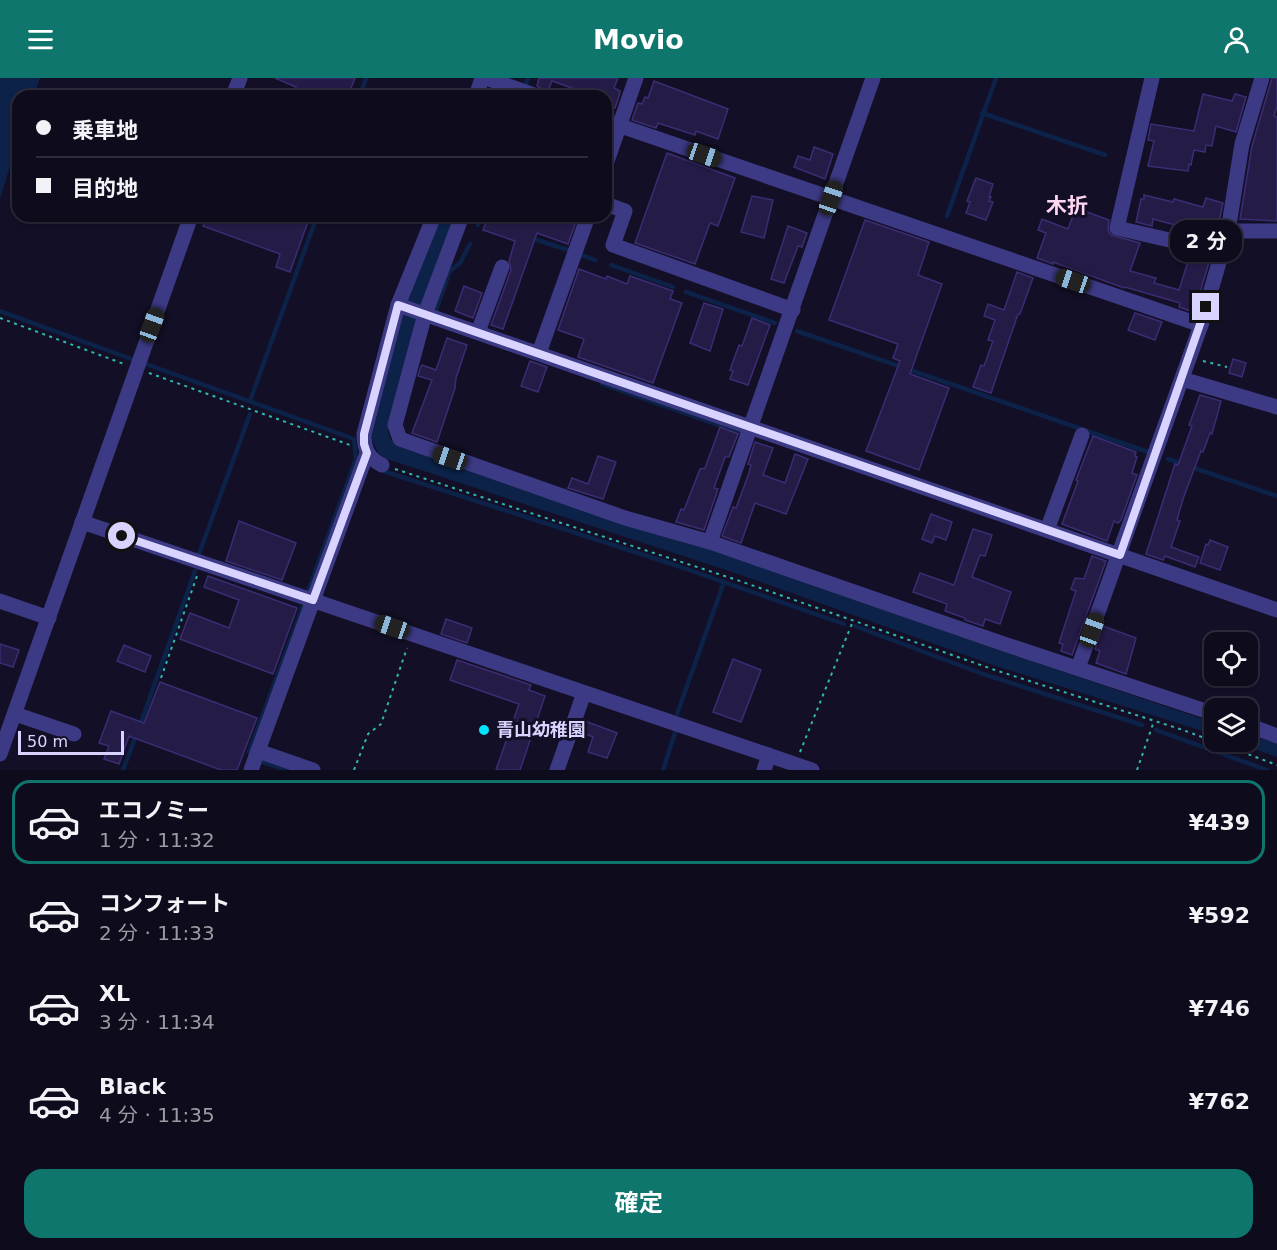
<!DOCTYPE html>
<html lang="ja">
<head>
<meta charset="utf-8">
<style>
  :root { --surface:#0e0b1c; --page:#171425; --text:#f1f3f6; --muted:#9b9ba3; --line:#2e2b3b; --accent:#0f766e }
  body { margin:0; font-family:"DejaVu Sans","Noto Sans JP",sans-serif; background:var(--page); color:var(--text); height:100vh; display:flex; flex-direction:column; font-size:22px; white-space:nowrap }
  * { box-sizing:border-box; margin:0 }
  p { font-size:20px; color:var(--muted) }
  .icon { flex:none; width:33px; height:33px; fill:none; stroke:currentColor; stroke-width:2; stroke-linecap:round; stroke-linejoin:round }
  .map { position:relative; height:692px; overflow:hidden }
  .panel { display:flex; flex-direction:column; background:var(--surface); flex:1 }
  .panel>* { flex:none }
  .top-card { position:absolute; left:12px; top:12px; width:600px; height:132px; border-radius:18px; box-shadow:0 2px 4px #0004,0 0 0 2px var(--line); display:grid; align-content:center; height:132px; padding:0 24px; background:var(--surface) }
  .controls { position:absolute; left:1204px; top:554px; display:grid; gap:12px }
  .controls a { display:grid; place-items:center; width:54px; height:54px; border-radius:12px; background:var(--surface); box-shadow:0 2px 4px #0004,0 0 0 2px var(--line); font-size:30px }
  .scale { position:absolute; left:18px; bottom:15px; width:106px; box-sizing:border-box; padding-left:6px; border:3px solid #d9d4ff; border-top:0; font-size:16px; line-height:21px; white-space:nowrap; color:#d9d4ff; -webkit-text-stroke:4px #130f26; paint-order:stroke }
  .end { position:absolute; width:27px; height:27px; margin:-14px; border:8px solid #d9d4ff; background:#111; box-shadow:0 0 0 3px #111 }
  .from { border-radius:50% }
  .bubble { position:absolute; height:42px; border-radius:18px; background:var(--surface); box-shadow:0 2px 4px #0004,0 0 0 2px var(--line); font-size:20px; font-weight:700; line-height:42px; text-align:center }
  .car { position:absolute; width:18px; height:36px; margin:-18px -9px; border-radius:8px; box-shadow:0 0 4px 2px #0007; background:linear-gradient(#222 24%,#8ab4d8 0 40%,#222 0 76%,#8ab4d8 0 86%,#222 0) }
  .top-card b { display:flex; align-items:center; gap:21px; height:57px; font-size:22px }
  .top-card b+b { border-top:2px solid var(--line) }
  .top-card i { width:15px; height:15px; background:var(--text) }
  ul { padding:10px 0 0; list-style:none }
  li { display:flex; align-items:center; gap:18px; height:84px; margin:0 12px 9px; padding:0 12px; border:3px solid transparent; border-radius:18px }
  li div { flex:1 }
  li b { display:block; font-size:22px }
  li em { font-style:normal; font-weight:700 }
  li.on { border-color:var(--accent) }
  li>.icon { width:54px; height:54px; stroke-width:1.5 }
  .cta { display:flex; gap:12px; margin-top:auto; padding:12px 24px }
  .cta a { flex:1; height:69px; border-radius:18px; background:var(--accent); color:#fff; font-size:24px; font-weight:700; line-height:69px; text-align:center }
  header { display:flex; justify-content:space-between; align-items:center; height:78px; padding:0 24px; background:var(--accent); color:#fff; font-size:27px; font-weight:700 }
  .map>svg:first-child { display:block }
</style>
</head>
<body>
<header><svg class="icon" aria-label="menu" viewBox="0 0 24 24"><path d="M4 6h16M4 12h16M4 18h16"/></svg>Movio<svg class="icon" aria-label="person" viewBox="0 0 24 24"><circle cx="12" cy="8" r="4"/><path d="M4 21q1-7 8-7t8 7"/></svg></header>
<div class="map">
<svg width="1277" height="692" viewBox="0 0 1277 692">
  <rect width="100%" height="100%" fill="#130f26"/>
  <g fill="#0c2248">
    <polygon points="0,0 40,0 34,18 18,18 18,62 0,121"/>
    <polygon points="438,138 456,138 414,251 388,352 390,361 399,368 622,445 708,470 1001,573 1215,645 1215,657 996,588 738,496 387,381 378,375 369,355 400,237"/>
    <polygon points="1248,656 1277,666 1277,679 1232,663 1248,663"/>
  </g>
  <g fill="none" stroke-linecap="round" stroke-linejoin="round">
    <g stroke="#0c2248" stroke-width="4.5">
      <polyline points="526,6 528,0"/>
      <polyline points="360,18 366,0"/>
      <polyline points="982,35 1105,77"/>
      <polyline points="947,138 996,0"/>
      <polyline points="481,142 492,146"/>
      <polyline points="478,147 482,138"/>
      <polyline points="531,160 568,172"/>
      <polyline points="578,176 595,182"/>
      <polyline points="611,187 673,209"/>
      <polyline points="686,214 775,245"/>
      <polyline points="0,233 134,282"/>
      <polyline points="435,235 450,193 460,185 470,166"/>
      <polyline points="797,253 1151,375"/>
      <polyline points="146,286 354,361 356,381 308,513"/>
      <polyline points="602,306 741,355"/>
      <polyline points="250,323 317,138"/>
      <polyline points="1168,381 1184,386"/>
      <polyline points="1191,389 1277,418"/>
      <polyline points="380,392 672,486 844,546"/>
      <polyline points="199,476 250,336"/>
      <polyline points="855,548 983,596 1142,647"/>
      <polyline points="677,636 724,504"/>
      <polyline points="140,647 195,493"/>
      <polyline points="1156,652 1267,692"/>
      <polyline points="249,674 303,528"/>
      <polyline points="260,683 286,692"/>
      <polyline points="123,692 137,655"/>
      <polyline points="663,692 675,655"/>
    </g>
  </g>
  <g fill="#241b47" stroke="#3b2d73" stroke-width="1.5">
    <polygon points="275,0 355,0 348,18 293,18 296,9"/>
    <polygon points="539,0 618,0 614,10 620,13 619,18 615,30 606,27 606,18 569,18 572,10 552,3 547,15 546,14 537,8"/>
    <polygon points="1272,0 1277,0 1277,29 1274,38 1277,39 1277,143 1240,141 1252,68"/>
    <polygon points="654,3 728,31 718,61 696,53 695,57 658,45 656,50 632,42 638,25 642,26 645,19 648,20"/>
    <polygon points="1203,16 1232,23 1235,16 1246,19 1236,54 1216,48 1212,68 1206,67 1205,74 1194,72 1191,87 1189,86 1188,93 1148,88 1154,63 1148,62 1151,46 1194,53"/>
    <polygon points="814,69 833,76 825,101 794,89 798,78 810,82"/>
    <polygon points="667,75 735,100 718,148 710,145 695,186 635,165"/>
    <polygon points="976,100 993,106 989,119 991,119 989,123 993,124 986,142 966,135 970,124 967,123"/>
    <polygon points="1144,117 1173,124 1174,121 1203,129 1206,120 1223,125 1215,162 1177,154 1179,148 1153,141 1152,148 1136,144 1141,121 1144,121"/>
    <polygon points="752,118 773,122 764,160 741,154"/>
    <polygon points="1076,130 1109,142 1108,152 1111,157 1140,165 1130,193 1156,200 1154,205 1179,212 1190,177 1210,181 1196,228 1195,228 1193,234 1179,229 1180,225 1125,209 1124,210 1053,184 1053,186 1037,180 1046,155 1038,152 1042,141 1068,151"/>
    <polygon points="207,138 310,138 290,194 276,189 280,176 203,148"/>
    <polygon points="488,138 578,138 568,166 537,155 503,251 491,247 511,192 509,183 515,163 483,152"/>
    <polygon points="865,142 929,164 918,197 942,206 910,296 949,310 919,392 866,373 900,283 893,280 898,266 829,242"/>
    <polygon points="788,148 807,155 802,169 798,168 784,205 771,201"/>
    <polygon points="579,191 606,201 607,198 627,206 630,198 673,213 670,221 682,225 653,305 578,279 584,261 558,252"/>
    <polygon points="1017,194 1033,200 1020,236 1018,236 991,315 973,309 981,287 984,288 993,263 988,262 995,242 984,238 988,226 1004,232"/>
    <polygon points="464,208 482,215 473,240 455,233"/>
    <polygon points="704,225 723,231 710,273 690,265"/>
    <polygon points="1135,235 1162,244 1155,262 1128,252"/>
    <polygon points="752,240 770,247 748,307 730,301 733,293 730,292 739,267 742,268"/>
    <polygon points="447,260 467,267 456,300 455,310 437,364 412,355 432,302 418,298 420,291 422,287 436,292"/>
    <polygon points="1233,281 1246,285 1242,299 1229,295"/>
    <polygon points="530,283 547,289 538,314 521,308"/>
    <polygon points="1200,317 1221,323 1212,356 1210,355 1203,374 1201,373 1184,418 1178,438 1177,442 1180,443 1171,469 1199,479 1195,489 1165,478 1163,482 1146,476 1175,386 1178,387 1192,348 1189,347"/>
    <polygon points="720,349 738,356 729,379 725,379 714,410 718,411 704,452 676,444 681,431 684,432 700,391 705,390"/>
    <polygon points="1093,358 1136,374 1135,378 1137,379 1132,395 1137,397 1121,442 1118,445 1114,443 1107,463 1062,446 1078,403 1076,402"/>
    <polygon points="755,364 773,370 763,397 785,405 795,376 808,381 786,436 755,425 741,465 722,458 733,429 736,430 749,395 751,387 748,386"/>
    <polygon points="598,378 616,384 603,421 568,410 572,400 588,406"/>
    <polygon points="931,436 952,444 946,462 935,458 932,465 922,461"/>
    <polygon points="239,443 296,465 282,502 226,483"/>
    <polygon points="973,451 992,457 985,478 980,477 972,499 1011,514 1000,546 985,541 983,548 965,542 965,540 945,533 947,526 913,514 920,495 954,507"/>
    <polygon points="1210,462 1228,469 1220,492 1200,485 1206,466 1208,467"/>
    <polygon points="1092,478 1106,483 1072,577 1061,573 1063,566 1059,565 1076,513 1071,511 1075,500 1084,501"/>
    <polygon points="208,498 297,530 273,596 180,561 190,535 229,550 239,522 204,509"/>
    <polygon points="446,541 472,550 467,565 441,556"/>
    <polygon points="1103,548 1136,560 1126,596 1096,585 1100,573 1095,571"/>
    <polygon points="0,566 19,572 13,589 0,585"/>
    <polygon points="124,567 151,578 145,594 117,583"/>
    <polygon points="733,581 761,592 741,644 713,634"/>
    <polygon points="457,582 531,607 529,612 545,618 520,692 496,692 519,626 450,602"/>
    <polygon points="160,604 257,640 237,692 221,692 129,658 119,686 104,681 109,668 99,665 111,633 144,645"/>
    <polygon points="585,643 617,655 607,680 588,674 593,659 581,654"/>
  </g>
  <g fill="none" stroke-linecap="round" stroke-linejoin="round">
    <g stroke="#2fb8b0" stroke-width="2" stroke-dasharray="3 4.5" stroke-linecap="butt">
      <polyline points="0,240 124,286"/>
      <polyline points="1203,283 1227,289"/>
      <polyline points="149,295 350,367"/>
      <polyline points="395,391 737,502 995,592 1183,652 1277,687"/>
      <polyline points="161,600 197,498"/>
      <polyline points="800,674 853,543"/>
      <polyline points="354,692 368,656 381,646 407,570"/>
      <polyline points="1137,692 1154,643"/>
    </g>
    <g stroke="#3d3a85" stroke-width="15">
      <polyline points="486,0 537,18"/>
      <polyline points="1152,0 1117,150 1222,174"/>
      <polyline points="233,18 240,0"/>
      <polyline points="476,18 482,0"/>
      <polyline points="606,43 1201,247"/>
      <polyline points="606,86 636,0"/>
      <polyline points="606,126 625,133 613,167 793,232"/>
      <polyline points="462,138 425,236 395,347 400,361 625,440 710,464 1004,566 1215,636"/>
      <polyline points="1228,153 1277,153"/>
      <polyline points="398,227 1277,532"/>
      <polyline points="478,254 502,189"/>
      <polyline points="539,275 588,138"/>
      <polyline points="1182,301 1277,329"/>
      <path d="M382,387C368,380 364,371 364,356L398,227L434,138"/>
      <polyline points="82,444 812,692"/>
      <polyline points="1047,452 1082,357"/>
      <polyline points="710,464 873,0"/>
      <polyline points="0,523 49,540"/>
      <polyline points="1078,590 1201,247 1228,153 1242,66 1262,0"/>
      <polyline points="15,636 74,656"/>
      <polyline points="1248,647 1277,658"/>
      <polyline points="258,673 313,692"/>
      <polyline points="0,676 191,138"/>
      <polyline points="251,692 367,375"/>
      <polyline points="557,692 584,615"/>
      <polyline points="764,692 769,677"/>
    </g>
  </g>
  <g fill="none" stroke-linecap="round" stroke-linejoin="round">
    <polyline stroke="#d9d4ff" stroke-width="8" points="122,458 313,522 367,375 364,366 364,356 398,227 1120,477 1206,229"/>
  </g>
  <circle fill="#00e5ff" stroke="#130f26" stroke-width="2" cx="484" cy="652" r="6"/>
  <g text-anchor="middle" stroke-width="6" stroke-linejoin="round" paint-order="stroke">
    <g font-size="18" font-weight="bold" fill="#d9d4ff" stroke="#130f26" text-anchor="start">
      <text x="496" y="658">青山幼稚園</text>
    </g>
    <g font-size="21" font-weight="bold" fill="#ffd6f0" stroke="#130f26">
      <text x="1067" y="135">木折</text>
    </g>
  </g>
</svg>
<div class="controls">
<a><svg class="icon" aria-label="locate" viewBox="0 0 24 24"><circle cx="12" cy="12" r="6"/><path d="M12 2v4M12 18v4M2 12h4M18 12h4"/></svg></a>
<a><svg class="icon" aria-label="layers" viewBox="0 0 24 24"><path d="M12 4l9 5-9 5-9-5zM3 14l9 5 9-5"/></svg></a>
</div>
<div class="scale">50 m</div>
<i class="end from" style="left:122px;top:458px"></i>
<i class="end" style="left:1206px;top:229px"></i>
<div class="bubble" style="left:1170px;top:142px;width:72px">2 分</div>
<i class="car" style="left:704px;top:77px;rotate:109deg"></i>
<i class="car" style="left:831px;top:120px;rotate:19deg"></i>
<i class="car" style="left:1073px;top:203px;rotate:289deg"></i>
<i class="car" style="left:152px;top:247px;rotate:20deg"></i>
<i class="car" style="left:450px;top:380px;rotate:289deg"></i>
<i class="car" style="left:392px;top:549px;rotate:289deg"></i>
<i class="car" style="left:1092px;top:552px;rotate:20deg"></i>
<div class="top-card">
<b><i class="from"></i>乗車地</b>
<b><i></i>目的地</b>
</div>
</div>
<section class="panel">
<ul>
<li class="on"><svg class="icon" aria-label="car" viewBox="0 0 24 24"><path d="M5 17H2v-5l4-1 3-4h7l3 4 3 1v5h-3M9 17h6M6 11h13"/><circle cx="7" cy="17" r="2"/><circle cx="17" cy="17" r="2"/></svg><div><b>エコノミー</b><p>1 分 · 11:32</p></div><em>¥439</em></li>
<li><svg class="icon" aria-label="car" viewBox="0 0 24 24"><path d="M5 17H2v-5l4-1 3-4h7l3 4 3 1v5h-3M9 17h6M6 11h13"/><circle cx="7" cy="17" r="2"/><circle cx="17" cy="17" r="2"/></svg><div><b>コンフォート</b><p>2 分 · 11:33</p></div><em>¥592</em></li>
<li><svg class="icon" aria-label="car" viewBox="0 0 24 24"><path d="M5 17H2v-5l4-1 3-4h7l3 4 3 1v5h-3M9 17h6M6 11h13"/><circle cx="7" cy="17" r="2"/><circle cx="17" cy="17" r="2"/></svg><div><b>XL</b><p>3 分 · 11:34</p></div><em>¥746</em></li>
<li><svg class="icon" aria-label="car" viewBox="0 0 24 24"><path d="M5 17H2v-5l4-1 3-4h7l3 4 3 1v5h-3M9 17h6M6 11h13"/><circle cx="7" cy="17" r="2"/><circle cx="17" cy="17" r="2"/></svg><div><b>Black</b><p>4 分 · 11:35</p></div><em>¥762</em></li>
</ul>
<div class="cta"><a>確定</a></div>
</section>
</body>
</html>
